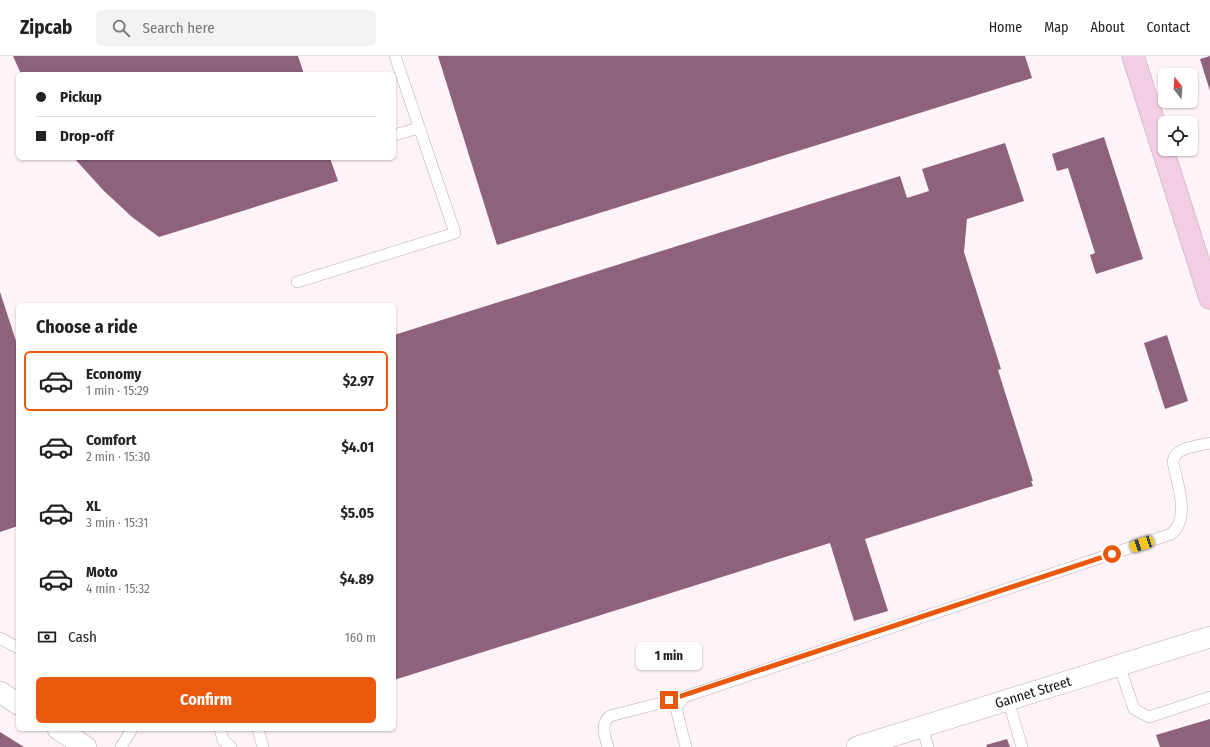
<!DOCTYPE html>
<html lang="en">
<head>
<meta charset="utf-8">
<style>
  :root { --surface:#fff; --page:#f2f2f2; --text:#222; --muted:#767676; --line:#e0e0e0; --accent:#ea580c }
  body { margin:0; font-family:"Fira Sans Condensed",sans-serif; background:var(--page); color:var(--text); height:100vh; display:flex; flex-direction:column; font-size:15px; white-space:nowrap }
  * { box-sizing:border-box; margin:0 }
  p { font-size:13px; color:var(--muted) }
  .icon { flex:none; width:22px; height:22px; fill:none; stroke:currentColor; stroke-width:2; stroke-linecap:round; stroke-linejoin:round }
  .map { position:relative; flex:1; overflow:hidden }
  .panel { position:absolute; left:16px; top:247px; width:380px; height:428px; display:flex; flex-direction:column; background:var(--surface); border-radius:6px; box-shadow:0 1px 3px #0004 }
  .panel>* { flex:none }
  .top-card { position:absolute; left:16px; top:16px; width:380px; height:88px; border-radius:6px; box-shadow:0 1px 3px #0004; display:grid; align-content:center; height:88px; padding:0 20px; background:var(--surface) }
  .needle { width:26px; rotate:343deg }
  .buttons { position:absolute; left:1158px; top:12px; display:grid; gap:8px }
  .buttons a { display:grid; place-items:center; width:40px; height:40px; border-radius:6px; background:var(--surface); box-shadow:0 1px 3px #0004; font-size:20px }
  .end { position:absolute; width:18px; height:18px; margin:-9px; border:5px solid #ea580c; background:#fff; box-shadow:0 0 0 2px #fff }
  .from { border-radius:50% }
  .bubble { position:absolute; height:28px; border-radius:6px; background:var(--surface); box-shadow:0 1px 3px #0004; font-size:13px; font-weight:700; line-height:28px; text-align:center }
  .car { position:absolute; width:12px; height:24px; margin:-12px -6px; border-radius:5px; box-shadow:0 0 3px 1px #0007; background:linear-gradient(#f5c518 24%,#345 0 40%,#f5c518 0 76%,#345 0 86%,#f5c518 0) }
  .top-card b { display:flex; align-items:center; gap:14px; height:38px; font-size:15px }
  .top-card b+b { border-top:1px solid var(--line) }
  .top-card i { width:10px; height:10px; background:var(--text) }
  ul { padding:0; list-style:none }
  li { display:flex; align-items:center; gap:12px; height:60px; margin:0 8px 6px; padding:0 12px; border:2px solid transparent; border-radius:6px }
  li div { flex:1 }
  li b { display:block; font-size:15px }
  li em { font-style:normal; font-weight:700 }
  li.selected { border-color:var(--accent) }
  li>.icon { width:36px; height:36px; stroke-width:1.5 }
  h2 { padding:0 20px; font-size:18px; line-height:48px }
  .pay { display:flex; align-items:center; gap:10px; height:44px; padding:0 20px; font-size:15px }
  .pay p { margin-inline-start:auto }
  .cta { display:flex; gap:8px; margin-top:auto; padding:8px 20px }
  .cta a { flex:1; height:46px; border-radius:6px; background:var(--accent); color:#fff; font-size:16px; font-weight:700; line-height:46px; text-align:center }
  header { display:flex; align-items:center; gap:24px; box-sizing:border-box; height:56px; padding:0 20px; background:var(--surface); border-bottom:1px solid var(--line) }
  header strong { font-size:19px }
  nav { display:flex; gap:22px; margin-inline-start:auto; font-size:14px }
  .search { width:280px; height:36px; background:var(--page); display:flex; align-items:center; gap:10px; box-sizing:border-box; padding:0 14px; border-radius:6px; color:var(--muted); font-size:15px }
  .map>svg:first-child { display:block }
</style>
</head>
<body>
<header>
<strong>Zipcab</strong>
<div class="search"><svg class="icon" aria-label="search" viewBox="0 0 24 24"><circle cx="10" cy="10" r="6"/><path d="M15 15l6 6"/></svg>Search here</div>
<nav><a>Home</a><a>Map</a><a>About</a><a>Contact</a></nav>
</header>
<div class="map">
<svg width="1210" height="691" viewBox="0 0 1210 691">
  <rect width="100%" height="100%" fill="#fef3f9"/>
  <g fill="#8d627a">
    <polygon points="13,0 298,0 304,18 21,18"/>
    <polygon points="438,0 1025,0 1032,22 497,189"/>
    <polygon points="1210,0 1210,35 1200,3"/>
    <polygon points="1104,81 1143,203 1096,218 1090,199 1095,197 1068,112 1057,115 1052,98"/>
    <polygon points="1005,87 1024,145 967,163 964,196 1001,313 998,314 1033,425 1031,425 1033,430 865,483 888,555 854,565 830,487 394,624 394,279 900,120 907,142 929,135 922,113"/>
    <polygon points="74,102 330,102 338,125 159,181 132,161 103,134"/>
    <polygon points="0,236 18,291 18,470 0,476"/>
    <polygon points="1167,279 1188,345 1165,353 1144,287"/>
    <polygon points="1210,663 1210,691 1160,691 1156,679"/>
    <polygon points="0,676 24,691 0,691"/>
    <polygon points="1007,683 1010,691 987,691 986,689"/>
  </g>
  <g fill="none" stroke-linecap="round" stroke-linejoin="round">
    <defs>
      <g id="lane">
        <polyline points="394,79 419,72"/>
        <polyline points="297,226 455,177 395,0"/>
        <polyline points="0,582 18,592"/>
        <polyline points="1119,609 1134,653 1149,661 1210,641"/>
        <polyline points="1008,644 1022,691"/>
        <polyline points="922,671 928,691"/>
        <polyline points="220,673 223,684 231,691"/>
        <polyline points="258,673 263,691"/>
        <polyline points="121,691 132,673"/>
        <path d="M608,691C605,681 600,668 610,660L684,641"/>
        <path d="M686,691L676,652L684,641L1171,478C1191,462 1177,427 1173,406C1174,391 1198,390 1210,387"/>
      </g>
      <g id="street">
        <polyline points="0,636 18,648"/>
        <polyline points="58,673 86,691"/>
        <polyline points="857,691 1210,581"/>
      </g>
      <polyline id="secondary" points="1133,0 1210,242"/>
    </defs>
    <use href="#lane" stroke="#b7aab1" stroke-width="12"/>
    <use href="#street" stroke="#b7aab1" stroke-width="22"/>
    <use href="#secondary" stroke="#b7aab1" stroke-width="23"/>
    <use href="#lane" stroke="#fff" stroke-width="11"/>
    <use href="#street" stroke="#fff" stroke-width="21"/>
    <use href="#secondary" stroke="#f2cde4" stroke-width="22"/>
  </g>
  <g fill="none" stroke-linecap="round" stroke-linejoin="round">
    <polyline stroke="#ea580c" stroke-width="5" points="669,644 1112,498"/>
  </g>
  <g text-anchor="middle" stroke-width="4" stroke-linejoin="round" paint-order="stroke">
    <g font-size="14" fill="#100c0e" stroke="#fff">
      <text transform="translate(1033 636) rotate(-17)" y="5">Gannet Street</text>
    </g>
  </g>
</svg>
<div class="buttons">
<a><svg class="needle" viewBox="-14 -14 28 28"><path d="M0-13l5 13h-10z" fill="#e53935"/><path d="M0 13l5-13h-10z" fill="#767676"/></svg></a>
<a><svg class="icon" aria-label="locate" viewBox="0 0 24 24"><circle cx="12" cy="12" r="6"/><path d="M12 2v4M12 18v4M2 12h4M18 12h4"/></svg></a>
</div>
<i class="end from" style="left:1112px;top:498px"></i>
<i class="end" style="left:669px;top:644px"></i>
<div class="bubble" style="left:636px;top:586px;width:66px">1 min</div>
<i class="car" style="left:1142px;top:488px;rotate:252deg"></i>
<div class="top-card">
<b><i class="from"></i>Pickup</b>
<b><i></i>Drop-off</b>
</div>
<section class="panel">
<h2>Choose a ride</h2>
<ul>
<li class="selected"><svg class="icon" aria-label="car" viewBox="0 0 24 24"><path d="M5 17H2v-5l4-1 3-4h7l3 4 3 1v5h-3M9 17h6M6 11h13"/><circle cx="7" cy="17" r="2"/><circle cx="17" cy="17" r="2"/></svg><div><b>Economy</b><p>1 min · 15:29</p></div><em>$2.97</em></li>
<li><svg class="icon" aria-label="car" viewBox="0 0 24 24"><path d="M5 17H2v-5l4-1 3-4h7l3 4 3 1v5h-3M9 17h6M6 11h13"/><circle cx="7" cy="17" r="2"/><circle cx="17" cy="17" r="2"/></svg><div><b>Comfort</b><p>2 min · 15:30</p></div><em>$4.01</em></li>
<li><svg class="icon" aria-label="car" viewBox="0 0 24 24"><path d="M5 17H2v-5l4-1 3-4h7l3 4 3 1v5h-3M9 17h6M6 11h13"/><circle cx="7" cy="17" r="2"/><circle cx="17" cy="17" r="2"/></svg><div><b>XL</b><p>3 min · 15:31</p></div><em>$5.05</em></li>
<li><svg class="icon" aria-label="car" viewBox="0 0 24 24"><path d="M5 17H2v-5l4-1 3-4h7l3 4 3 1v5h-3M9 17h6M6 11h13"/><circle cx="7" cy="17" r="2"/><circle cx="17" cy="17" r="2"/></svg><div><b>Moto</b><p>4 min · 15:32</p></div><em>$4.89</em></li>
</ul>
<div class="pay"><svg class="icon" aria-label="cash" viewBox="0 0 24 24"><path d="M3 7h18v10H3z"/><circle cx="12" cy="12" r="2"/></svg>Cash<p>160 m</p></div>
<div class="cta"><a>Confirm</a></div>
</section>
</div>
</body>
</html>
